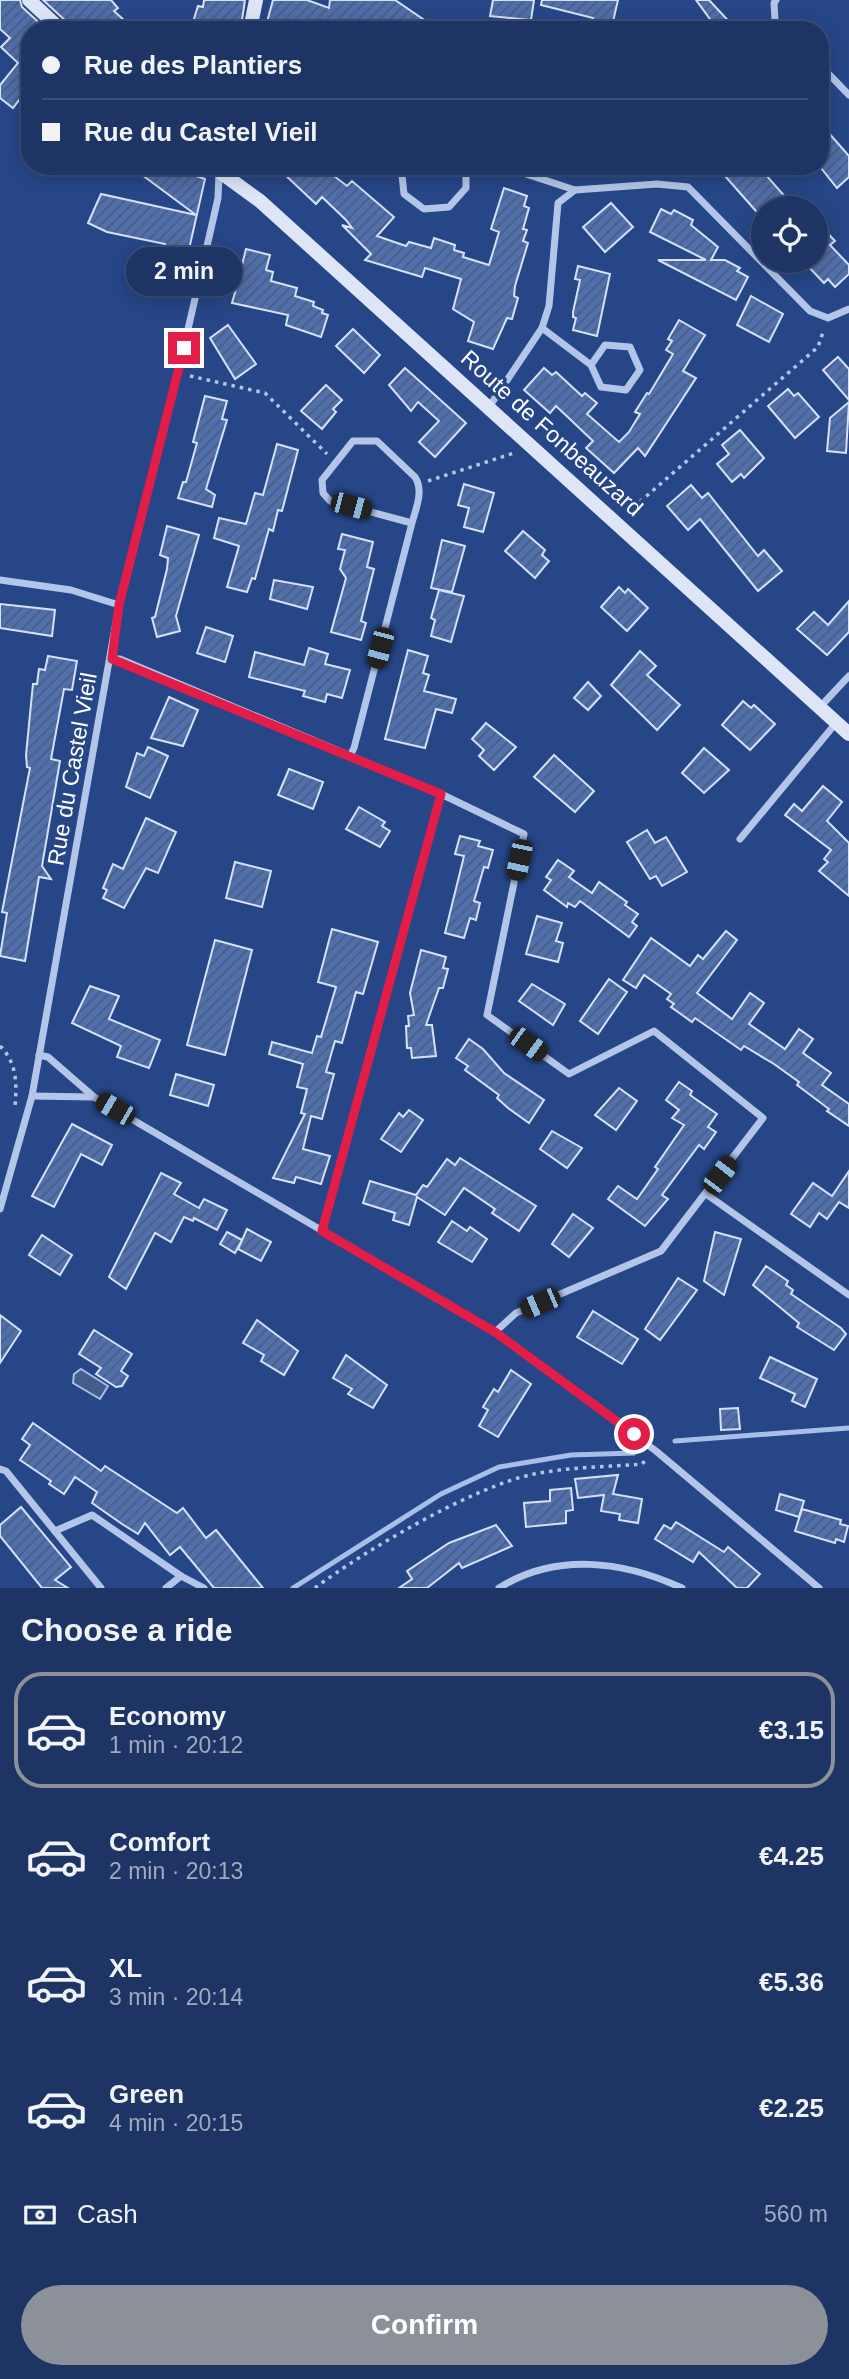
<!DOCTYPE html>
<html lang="en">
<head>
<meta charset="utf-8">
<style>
  :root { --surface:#1d3465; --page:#253c6b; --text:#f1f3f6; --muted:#a0aabf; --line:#3b4f79; --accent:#8c9099 }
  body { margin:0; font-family:Helvetica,sans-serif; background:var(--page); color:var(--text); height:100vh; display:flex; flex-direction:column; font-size:26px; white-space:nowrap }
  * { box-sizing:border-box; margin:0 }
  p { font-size:23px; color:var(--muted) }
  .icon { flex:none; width:38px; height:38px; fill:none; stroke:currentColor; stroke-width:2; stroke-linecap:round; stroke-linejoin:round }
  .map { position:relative; height:1588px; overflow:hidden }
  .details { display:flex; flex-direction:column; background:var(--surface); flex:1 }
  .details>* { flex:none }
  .top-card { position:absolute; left:21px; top:21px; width:808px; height:154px; border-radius:28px; box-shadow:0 4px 18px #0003,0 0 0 2px var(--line); display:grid; align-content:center; height:154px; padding:0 21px; background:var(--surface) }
  .buttons { position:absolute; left:751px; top:196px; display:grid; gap:14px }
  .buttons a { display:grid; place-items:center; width:77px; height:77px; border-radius:50%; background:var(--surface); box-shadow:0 4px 18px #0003,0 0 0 2px var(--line); font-size:35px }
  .end { position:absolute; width:32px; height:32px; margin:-16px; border:9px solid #e11d48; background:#fff; box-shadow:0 0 0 4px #fff }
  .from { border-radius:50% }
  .bubble { position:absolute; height:49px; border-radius:24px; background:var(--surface); box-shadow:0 4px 18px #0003,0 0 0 2px var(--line); font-size:23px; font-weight:700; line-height:49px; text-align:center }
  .car { position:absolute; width:21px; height:42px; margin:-21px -10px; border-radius:9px; box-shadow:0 0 5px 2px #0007; background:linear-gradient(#222 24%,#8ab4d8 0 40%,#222 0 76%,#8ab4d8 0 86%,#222 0) }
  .top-card b { display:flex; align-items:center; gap:24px; height:66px; font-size:26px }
  .top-card b+b { border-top:2px solid var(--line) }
  .top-card i { width:18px; height:18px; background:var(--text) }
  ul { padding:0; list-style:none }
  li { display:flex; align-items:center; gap:21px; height:116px; margin:0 14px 10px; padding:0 7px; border:4px solid transparent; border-radius:28px }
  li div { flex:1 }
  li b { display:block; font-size:26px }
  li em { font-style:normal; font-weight:700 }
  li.selected { border-color:var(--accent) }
  li>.icon { width:63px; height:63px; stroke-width:1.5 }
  h2 { padding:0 21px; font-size:32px; line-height:84px }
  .pay { display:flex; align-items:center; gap:18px; height:77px; padding:0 21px; font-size:26px }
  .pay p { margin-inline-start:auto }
  .cta { display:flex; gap:14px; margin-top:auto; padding:14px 21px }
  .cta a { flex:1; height:80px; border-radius:42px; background:var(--accent); color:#fff; font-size:28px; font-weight:700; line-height:80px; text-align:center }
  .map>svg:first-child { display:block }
</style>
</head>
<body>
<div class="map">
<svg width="849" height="1588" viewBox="0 0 849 1588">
  <defs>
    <pattern id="building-hatch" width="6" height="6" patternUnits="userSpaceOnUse" patternTransform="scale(1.75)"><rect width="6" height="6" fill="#506fae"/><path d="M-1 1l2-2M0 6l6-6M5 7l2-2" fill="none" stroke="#4e5c78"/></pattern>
  </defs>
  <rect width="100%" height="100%" fill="#274687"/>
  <polygon fill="#465c8a" stroke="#a7bee9" stroke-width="2" points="81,1369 108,1386 100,1399 73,1383 74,1374"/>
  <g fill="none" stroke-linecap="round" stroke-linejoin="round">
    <g stroke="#a7bee9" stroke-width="5">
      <polyline points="675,1441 849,1428"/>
      <polyline points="293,1588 441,1494 499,1467 571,1455 634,1453"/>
    </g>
  </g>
  <g fill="url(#building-hatch)" stroke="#d6e1f6" stroke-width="2">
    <polygon points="0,0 20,0 22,7 47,30 30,30 30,107 20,99 13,108 0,98 0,85 18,63 1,47 10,38 0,29"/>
    <polygon points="43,0 111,0 118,8 114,11 135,30 70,30 68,23"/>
    <polygon points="204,0 245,0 241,27 238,30 197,30 199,24 193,22 198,6 203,7"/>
    <polygon points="273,0 307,0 329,8 330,0 395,0 439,30 260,30 262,20 267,22"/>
    <polygon points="493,0 534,0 531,20 490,16"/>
    <polygon points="542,0 618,0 611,30 590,30 593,18 541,5"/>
    <polygon points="696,0 709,0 737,30 718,30"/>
    <polygon points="821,124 849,156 849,177 837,188 821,168"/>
    <polygon points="130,166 167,166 205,179 187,258 163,252 165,244 107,232 88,223 101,194 196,215"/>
    <polygon points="290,166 321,166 347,186 352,181 394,217 377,236 406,246 409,242 431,248 434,238 455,245 454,250 464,253 463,257 489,265 499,232 491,229 504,188 527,196 524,206 529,208 523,229 527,230 523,241 528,243 515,286 514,296 518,298 512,319 507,318 493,349 468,341 474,322 453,309 461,279 425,268 422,277 365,260 371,254 342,225 352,228 346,220 322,197 316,204 283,173"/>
    <polygon points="736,166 758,166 795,208 763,208 763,219 725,176"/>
    <polygon points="611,203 633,227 605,252 583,227"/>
    <polygon points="661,209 671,214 674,210 693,220 691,225 718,247 711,260 725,260 740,268 737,271 748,277 736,300 658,260 706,260 650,232"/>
    <polygon points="816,221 835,241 830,245 849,265 849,274 835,287 828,279 824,283 803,261 816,261"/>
    <polygon points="246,249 270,255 266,270 273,272 271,281 297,288 295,296 314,302 313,306 323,310 322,313 328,315 321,337 286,325 288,315 232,303 236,289 229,287 235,263 242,265"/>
    <polygon points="578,266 610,274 597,336 573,330 576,318 573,317 573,312 580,280 575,279"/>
    <polygon points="751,296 783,314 769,342 737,325"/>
    <polygon points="679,320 705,335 683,371 696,378 645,456 638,448 614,473 586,448 593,441 556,406 550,413 524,390 544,368 552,375 556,372 582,396 585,393 597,403 587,414 619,442 629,432 640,414 635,412 647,393 649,394 673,354 666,350 672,341 668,339"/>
    <polygon points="228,325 256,364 235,379 210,338"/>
    <polygon points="353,329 380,355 364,373 336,346"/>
    <polygon points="838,357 849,369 849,400 823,370"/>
    <polygon points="405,368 466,423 435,457 419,442 439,421 418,402 411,411 389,385"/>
    <polygon points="326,385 342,400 333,409 336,412 322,429 301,411"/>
    <polygon points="788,389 794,396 798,393 819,417 795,438 768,406"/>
    <polygon points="205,396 227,401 222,419 227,420 206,489 215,495 212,507 178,498 183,482 186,482 197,443 193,442"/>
    <polygon points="849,402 846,453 827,451 830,418"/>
    <polygon points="740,430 764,458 744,478 741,474 732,482 717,464 729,454 722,445"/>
    <polygon points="277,444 298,450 282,511 278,510 273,531 269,529 255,579 252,578 247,592 227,587 239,546 214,538 219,518 246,524 255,493 263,495"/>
    <polygon points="464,484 494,493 483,532 464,527 469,508 458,505"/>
    <polygon points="691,485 702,498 708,493 758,556 764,550 782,571 758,591 700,519 688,530 667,506"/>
    <polygon points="167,526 199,535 176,616 180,631 157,637 152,618 155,617 167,569 168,558 160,555"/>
    <polygon points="523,531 545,550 542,555 549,561 535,578 505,551"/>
    <polygon points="342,534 373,542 367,567 374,569 361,621 366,623 361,640 331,632 346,578 340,569 345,550 338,549"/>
    <polygon points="442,540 465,546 452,592 431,588"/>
    <polygon points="274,580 313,587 307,609 270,599"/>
    <polygon points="619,587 625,593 628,589 648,608 627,631 601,607"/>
    <polygon points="439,590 464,596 451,642 431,636 435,620 431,618"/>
    <polygon points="849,601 849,632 827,655 797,629 814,612 828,625"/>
    <polygon points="0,604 55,610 52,636 0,628"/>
    <polygon points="206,627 233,636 225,662 197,653"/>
    <polygon points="309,648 328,654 325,664 350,670 342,698 327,694 325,702 303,696 305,691 249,677 255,652 304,665"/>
    <polygon points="408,650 428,656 423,673 429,675 424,691 456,699 452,713 436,709 425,748 385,739"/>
    <polygon points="640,651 656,666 647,675 680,705 657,730 611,685"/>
    <polygon points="48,656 77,661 72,690 64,689 51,759 60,761 42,866 51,879 39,877 25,961 0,956 7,913 2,912 30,768 27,767 26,755 33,684 37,684 39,669 45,670"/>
    <polygon points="588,682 601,696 588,710 574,698"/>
    <polygon points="169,697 198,710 183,746 151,738"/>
    <polygon points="743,701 751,708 754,705 775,724 750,750 722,725"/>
    <polygon points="486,723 516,747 494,770 479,756 484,750 472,739"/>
    <polygon points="148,747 168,756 150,798 126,787 137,753 144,756"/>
    <polygon points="704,748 729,770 704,793 682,773"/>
    <polygon points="554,755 594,791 575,812 534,777"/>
    <polygon points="289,769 323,782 313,809 278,795"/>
    <polygon points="823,786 842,802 827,821 849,843 849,896 819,871 828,862 824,859 831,850 785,815 794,804 802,811"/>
    <polygon points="359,807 385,822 382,826 390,831 380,847 346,829"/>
    <polygon points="146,818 176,832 158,873 146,868 124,908 103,898 107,890 103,888 113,864 123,869"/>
    <polygon points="647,830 655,843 666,837 687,872 662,886 656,876 650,879 627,842"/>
    <polygon points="460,836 480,841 478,846 493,850 488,868 484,867 474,901 480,903 476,920 470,918 464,938 445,933 464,856 455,854"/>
    <polygon points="558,860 574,871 569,877 592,893 599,882 627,902 625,905 638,914 632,922 637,926 629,937 580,901 575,907 568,903 567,907 544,890 551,880 546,877"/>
    <polygon points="235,862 271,871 262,907 226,898"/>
    <polygon points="537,916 562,923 556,941 563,943 558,962 526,954"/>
    <polygon points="332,929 378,942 363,994 356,992 342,1043 335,1041 326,1072 334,1074 322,1119 311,1116 303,1149 330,1156 321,1184 296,1177 294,1183 273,1178 305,1114 301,1113 307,1089 297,1087 303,1064 269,1054 272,1042 312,1053 317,1036 321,1037 336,987 318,982"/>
    <polygon points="726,931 737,940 697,993 732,1019 750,993 764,1003 749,1024 785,1049 799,1029 813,1039 803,1053 831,1073 822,1085 849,1104 849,1126 827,1111 829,1109 797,1085 799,1082 774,1064 744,1046 741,1050 695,1018 692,1022 671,1007 674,1004 667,999 671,994 644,975 636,988 623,980 651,938 690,966 698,955 703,959"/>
    <polygon points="215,940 252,950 225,1055 187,1045"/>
    <polygon points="421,950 446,957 443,968 448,969 443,988 439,988 426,1025 432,1025 436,1056 412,1058 411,1048 407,1048 406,1026 409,1026 408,1016 414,1015 410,993"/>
    <polygon points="609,979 627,992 598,1034 580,1021"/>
    <polygon points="532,984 565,1004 553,1025 519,1001"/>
    <polygon points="90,986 119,996 109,1019 160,1040 149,1068 117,1057 121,1046 72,1023"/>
    <polygon points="469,1039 483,1049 504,1073 544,1100 529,1123 508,1108 497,1098 499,1095 465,1070 468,1066 456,1058"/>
    <polygon points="176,1074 214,1085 208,1106 170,1095"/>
    <polygon points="679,1082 692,1091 690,1095 717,1114 708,1127 716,1132 704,1149 699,1145 662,1195 668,1199 645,1226 608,1199 618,1186 637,1199 658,1169 655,1167 684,1125 672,1118 679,1110 666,1100"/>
    <polygon points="619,1088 637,1101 616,1130 595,1115"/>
    <polygon points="409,1110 423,1120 401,1152 381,1139 399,1113 403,1117"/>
    <polygon points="72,1124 112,1145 102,1165 81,1154 54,1207 32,1196"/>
    <polygon points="552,1131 582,1148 567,1168 540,1149"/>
    <polygon points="460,1158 536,1206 519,1231 492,1213 495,1209 464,1188 445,1215 417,1197 409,1225 393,1220 395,1213 363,1203 370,1181 416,1195 423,1185 427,1187 447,1159 455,1165"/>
    <polygon points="849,1171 849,1208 839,1202 827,1219 819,1213 810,1227 791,1214 813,1183 832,1196"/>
    <polygon points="161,1173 181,1183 174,1194 199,1208 204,1199 227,1210 217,1230 194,1218 193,1221 184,1217 171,1242 155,1233 126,1289 109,1277"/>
    <polygon points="573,1214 593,1228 569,1257 552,1244"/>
    <polygon points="452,1221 467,1231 470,1227 487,1239 472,1262 438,1242"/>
    <polygon points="247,1229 271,1242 261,1261 238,1249"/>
    <polygon points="227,1232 242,1240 235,1253 220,1244"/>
    <polygon points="715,1232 741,1239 724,1295 704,1281"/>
    <polygon points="42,1235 72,1255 60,1275 29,1255"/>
    <polygon points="766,1266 788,1281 786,1285 793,1290 791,1294 841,1328 846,1334 834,1350 797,1327 799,1323 753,1285"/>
    <polygon points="678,1278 697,1290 660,1340 645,1329"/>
    <polygon points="593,1311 638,1339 622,1364 577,1337"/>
    <polygon points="0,1315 21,1331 0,1363"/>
    <polygon points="257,1320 298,1351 284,1375 261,1361 264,1355 243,1343"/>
    <polygon points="94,1330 132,1354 121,1371 128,1376 122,1386 116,1387 96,1374 101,1368 79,1354"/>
    <polygon points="346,1355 387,1385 373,1408 348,1394 352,1389 333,1378"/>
    <polygon points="770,1357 817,1379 805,1407 792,1401 795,1394 760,1378"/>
    <polygon points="511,1370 531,1384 498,1437 479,1426 488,1410 483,1407 494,1389 498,1392"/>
    <polygon points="738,1408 740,1429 721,1430 720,1409"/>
    <polygon points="33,1423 101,1471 105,1466 177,1513 183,1508 206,1538 216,1530 263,1588 214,1588 180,1547 170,1555 145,1523 138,1534 122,1524 92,1503 97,1492 75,1477 64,1494 49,1484 51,1481 20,1460 30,1445 22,1439"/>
    <polygon points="618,1475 613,1494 642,1499 638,1523 619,1520 620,1514 601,1511 604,1495 578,1498 575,1479"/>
    <polygon points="571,1488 573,1510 566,1511 566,1523 526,1527 524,1503 550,1501 550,1490"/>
    <polygon points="780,1494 804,1501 799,1517 776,1510"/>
    <polygon points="21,1507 71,1567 55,1580 68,1588 42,1588 0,1536 0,1525"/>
    <polygon points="802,1509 841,1520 840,1524 848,1526 844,1542 836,1539 835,1543 795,1531"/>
    <polygon points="676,1522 724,1552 728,1547 760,1574 747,1588 737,1588 699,1552 693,1562 655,1539 664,1525 671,1529"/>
    <polygon points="496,1525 512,1546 462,1568 459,1563 427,1588 399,1588 412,1579 407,1571 449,1543"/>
  </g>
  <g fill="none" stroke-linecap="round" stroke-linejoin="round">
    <g stroke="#b3c5e8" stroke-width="3.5" stroke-dasharray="3.5 5" stroke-linecap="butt">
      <polyline points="362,166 384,173 390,171"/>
      <polyline points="190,376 265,393 327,454"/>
      <polyline points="428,481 514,453"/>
      <polyline points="627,513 818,347 824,329"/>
      <path d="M0,1046C17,1062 17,1085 15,1106"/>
      <path d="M315,1588C364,1551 474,1486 534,1474C569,1467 607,1467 642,1464L648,1458"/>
    </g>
    <g stroke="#b3c5e8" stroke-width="7">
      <polyline points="776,0 774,3 775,20 784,30"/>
      <polyline points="821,66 849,95"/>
      <polyline points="401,166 404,194 424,209 449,207 466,188 466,166"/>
      <polyline points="502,166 575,190"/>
      <polyline points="542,328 591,365 601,387 626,390 640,370 630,347 605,345 591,365"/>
      <polyline points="489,407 542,328 549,306 558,203 575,190 657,184 688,187 810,311 828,318 849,309"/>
      <polyline points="0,580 71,590 119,605"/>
      <polyline points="112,659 120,659 441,794 322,1231"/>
      <polyline points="820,707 849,676"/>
      <path d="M350,756L354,748L412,523C416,508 424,491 415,477L377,441H353L322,480L323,493L330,501L412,523"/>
      <polyline points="441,794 524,834 487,1015 569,1074 654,1031 763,1118 661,1251 516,1313 495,1332"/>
      <polyline points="740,839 836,723"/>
      <polyline points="39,1055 48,1057 94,1097 495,1332 656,1451 819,1588"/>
      <polyline points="32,1096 93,1097"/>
      <polyline points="706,1194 849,1295"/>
      <polyline points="0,1209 32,1096 119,605 178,373 218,198 219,173"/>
      <polyline points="0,1469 6,1471 101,1588"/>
      <polyline points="55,1531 92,1515 181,1576 166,1588"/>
      <polyline points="181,1576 204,1588"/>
      <path d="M499,1588C556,1552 623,1561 682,1588"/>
    </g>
    <g stroke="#dde5f7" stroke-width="14">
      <polyline points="29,0 61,30"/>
      <polyline points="250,30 256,0"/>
      <polyline points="212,166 260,201 849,734"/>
    </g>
  </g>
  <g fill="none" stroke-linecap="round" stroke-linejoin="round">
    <polyline stroke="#e11d48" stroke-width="9" points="184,348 119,605 112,659 441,794 322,1231 495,1332 634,1434"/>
  </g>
  <g text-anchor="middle" stroke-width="7" stroke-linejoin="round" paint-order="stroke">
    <g font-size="23" fill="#fff" stroke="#274687">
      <text transform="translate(552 433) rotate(42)" y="8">Route de Fonbeauzard</text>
      <text transform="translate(72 769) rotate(-80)" y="8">Rue du Castel Vieil</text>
    </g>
  </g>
</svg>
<div class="buttons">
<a><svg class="icon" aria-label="locate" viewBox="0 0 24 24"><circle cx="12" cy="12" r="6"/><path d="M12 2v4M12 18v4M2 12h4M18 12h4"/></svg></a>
</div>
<i class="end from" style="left:634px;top:1434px"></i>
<i class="end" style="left:184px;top:348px"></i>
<div class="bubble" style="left:126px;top:247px;width:116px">2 min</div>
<i class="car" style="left:351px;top:506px;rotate:105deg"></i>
<i class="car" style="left:380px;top:648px;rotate:195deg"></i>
<i class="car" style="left:519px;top:860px;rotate:192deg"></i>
<i class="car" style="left:528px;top:1044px;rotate:126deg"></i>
<i class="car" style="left:115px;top:1109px;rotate:300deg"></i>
<i class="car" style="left:720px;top:1175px;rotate:37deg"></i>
<i class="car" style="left:540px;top:1303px;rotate:247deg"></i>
<div class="top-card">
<b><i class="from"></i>Rue des Plantiers</b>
<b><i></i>Rue du Castel Vieil</b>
</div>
</div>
<section class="details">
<h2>Choose a ride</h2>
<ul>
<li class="selected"><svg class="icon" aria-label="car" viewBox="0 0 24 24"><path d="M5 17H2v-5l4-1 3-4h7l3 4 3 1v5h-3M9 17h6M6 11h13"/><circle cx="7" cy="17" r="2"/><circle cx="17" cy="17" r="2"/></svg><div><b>Economy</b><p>1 min · 20:12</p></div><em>€3.15</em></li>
<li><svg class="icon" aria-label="car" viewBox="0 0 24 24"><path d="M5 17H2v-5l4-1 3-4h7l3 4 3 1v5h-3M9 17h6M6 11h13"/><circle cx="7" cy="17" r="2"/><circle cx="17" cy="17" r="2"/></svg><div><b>Comfort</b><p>2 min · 20:13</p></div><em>€4.25</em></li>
<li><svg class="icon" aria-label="car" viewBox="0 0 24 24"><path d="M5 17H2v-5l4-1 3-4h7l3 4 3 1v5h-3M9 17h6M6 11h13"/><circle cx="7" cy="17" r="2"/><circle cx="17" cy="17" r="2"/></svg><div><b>XL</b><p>3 min · 20:14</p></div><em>€5.36</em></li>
<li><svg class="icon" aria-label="car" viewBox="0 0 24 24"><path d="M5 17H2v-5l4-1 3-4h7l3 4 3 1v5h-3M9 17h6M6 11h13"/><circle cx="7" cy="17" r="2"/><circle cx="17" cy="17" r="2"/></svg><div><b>Green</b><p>4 min · 20:15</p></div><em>€2.25</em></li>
</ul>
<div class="pay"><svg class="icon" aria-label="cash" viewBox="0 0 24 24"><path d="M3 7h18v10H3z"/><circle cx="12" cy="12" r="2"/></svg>Cash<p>560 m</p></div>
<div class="cta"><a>Confirm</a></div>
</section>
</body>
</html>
